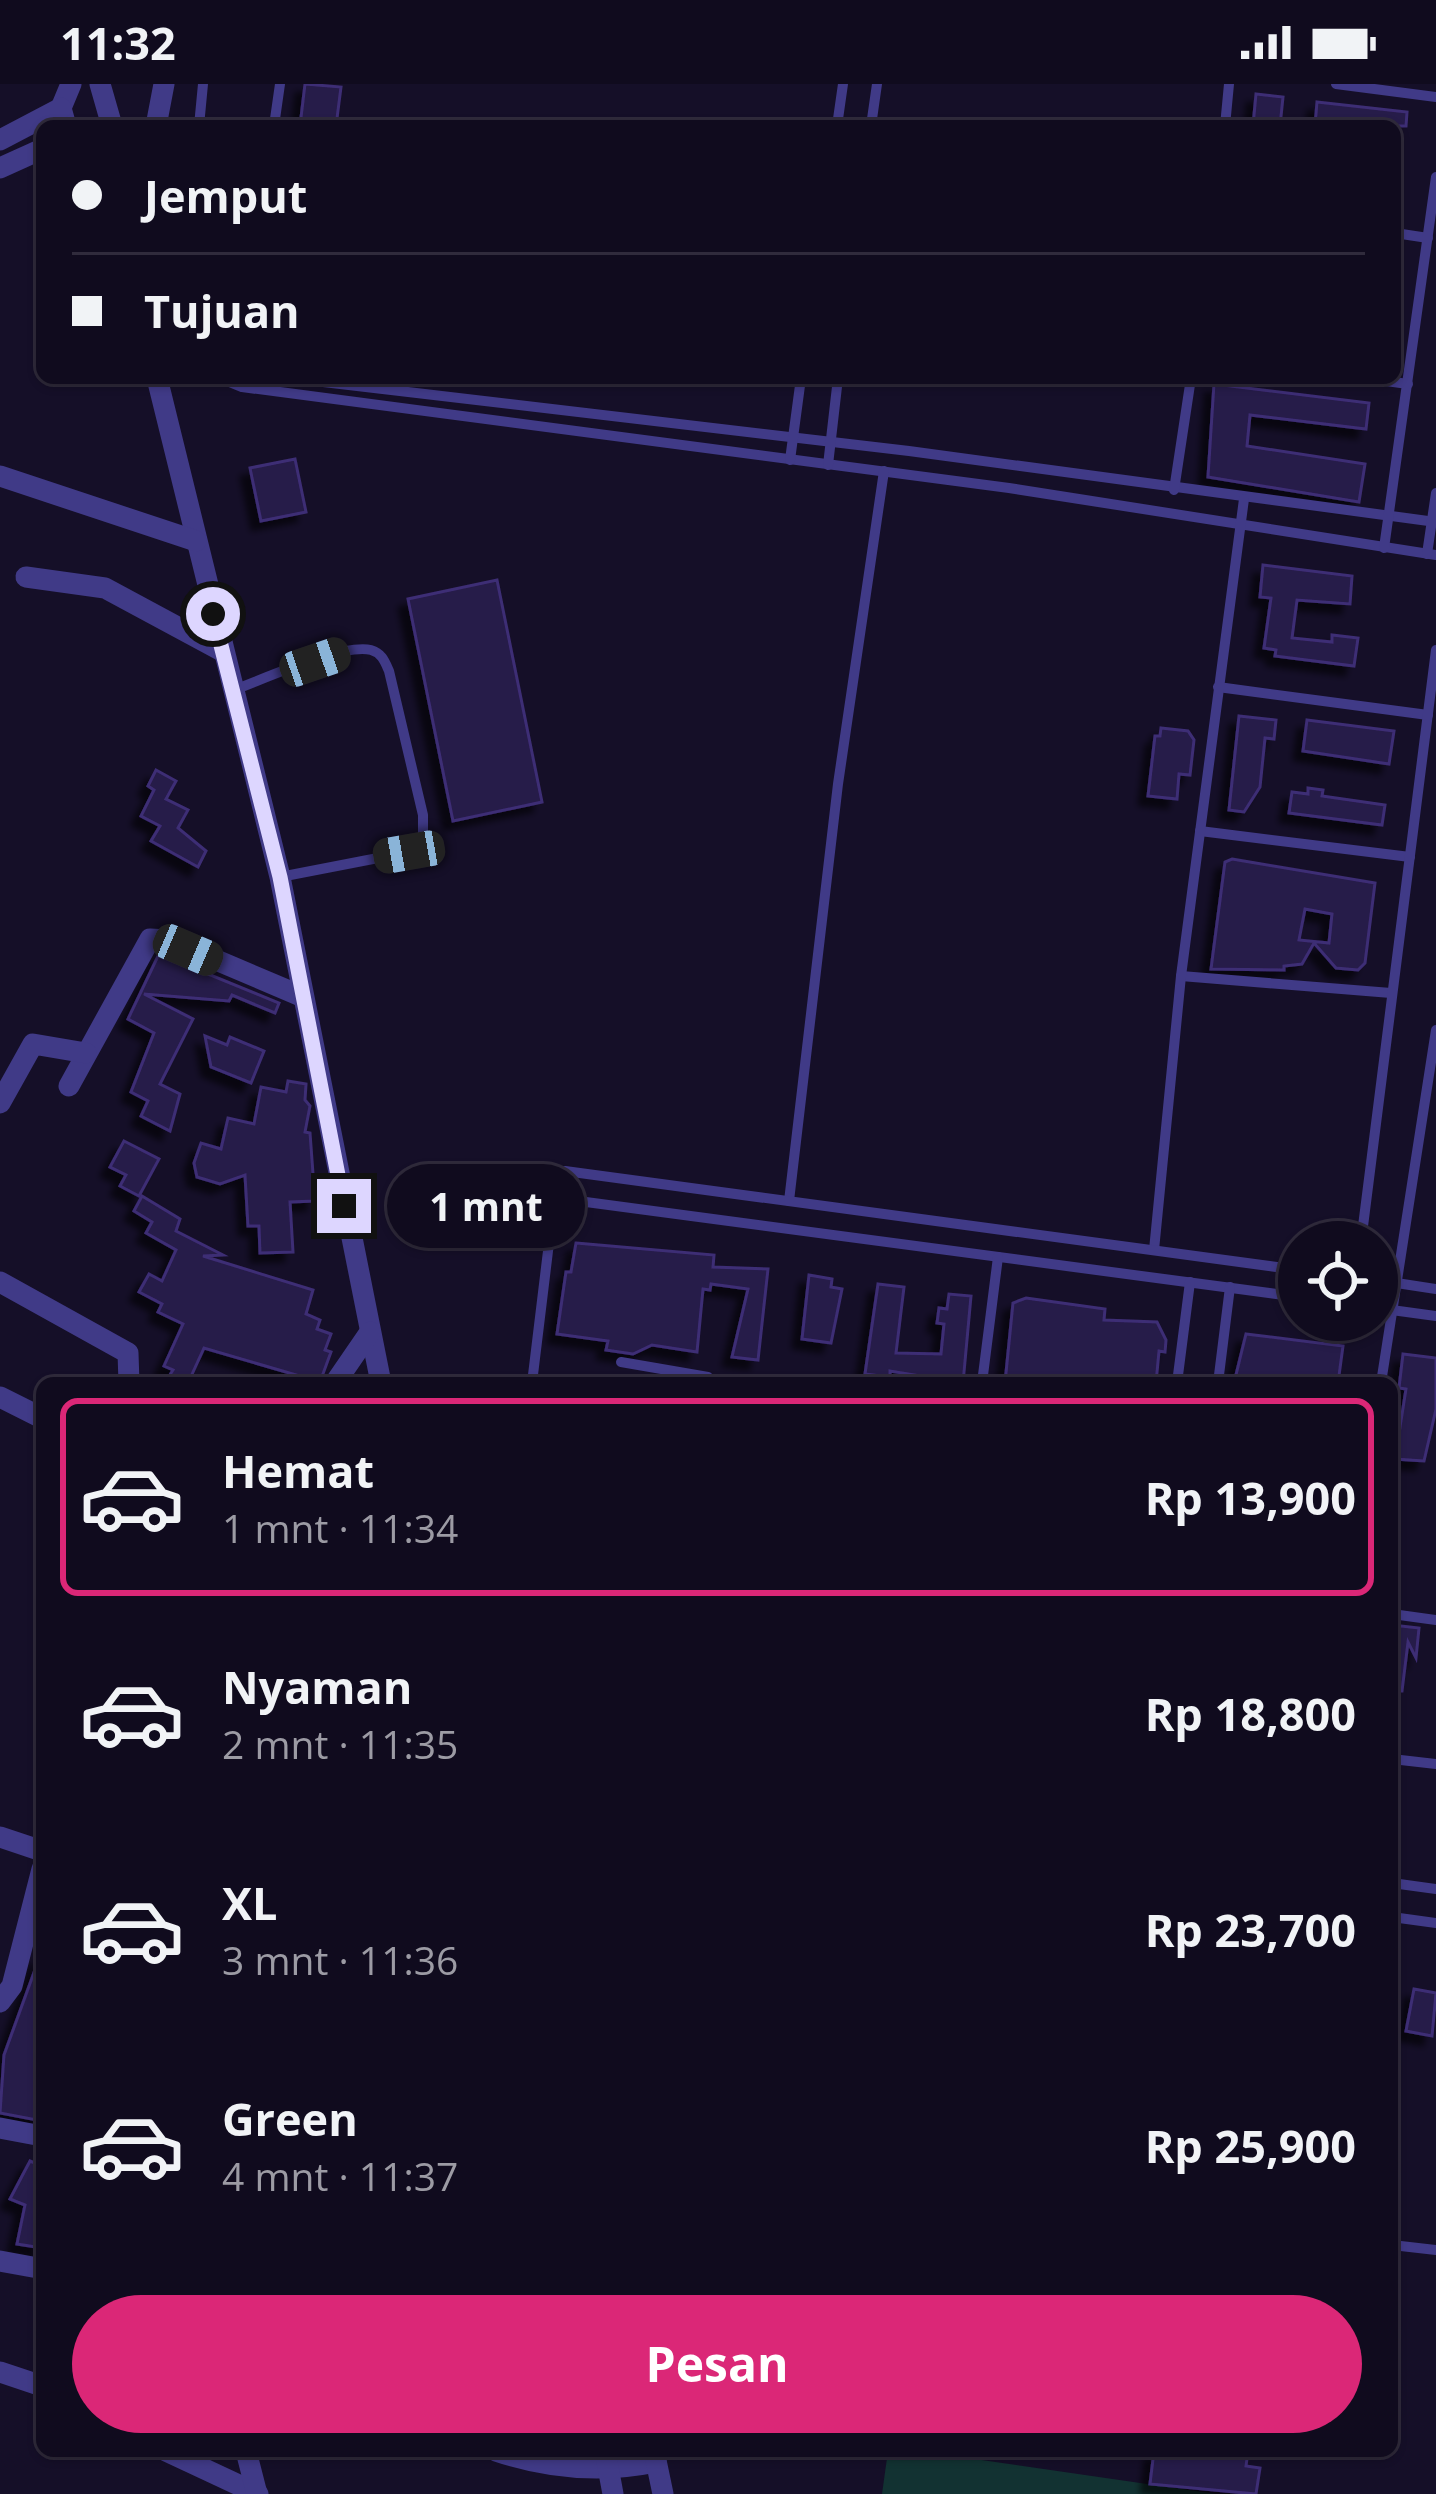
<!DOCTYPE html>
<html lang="id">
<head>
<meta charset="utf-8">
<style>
  :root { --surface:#100b1e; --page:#1e192b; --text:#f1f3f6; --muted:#9c9ba4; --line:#302b3c; --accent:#db2777 }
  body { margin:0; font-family:"Open Sans",sans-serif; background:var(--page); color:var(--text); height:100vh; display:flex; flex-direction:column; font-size:45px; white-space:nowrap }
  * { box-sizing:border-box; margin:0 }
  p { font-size:39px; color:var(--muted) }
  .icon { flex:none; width:66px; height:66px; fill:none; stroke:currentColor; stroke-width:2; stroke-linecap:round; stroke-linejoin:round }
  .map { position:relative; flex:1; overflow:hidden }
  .drawer { position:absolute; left:36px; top:1293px; width:1362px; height:1080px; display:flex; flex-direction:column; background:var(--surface); border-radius:18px; box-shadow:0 3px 9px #0004,0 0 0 3px var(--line) }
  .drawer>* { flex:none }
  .guide { position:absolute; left:36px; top:36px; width:1365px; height:264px; border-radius:18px; box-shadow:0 3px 9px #0004,0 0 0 3px var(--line); display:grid; align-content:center; height:264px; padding:0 36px; background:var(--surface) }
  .tools { position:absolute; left:1278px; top:1137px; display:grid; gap:24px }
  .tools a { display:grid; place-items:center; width:120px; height:120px; border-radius:50%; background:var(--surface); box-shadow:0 3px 9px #0004,0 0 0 3px var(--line); font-size:60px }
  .end { position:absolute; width:54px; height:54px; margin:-27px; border:15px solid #ddd6ff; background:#111; box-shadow:0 0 0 6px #111 }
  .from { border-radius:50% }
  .bubble { position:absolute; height:84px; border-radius:42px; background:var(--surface); box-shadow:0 3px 9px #0004,0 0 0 3px var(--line); font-size:39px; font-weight:700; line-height:84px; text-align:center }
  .car { position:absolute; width:36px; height:72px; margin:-36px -18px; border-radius:15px; box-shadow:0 0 9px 3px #0007; background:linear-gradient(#222 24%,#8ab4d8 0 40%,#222 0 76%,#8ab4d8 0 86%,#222 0) }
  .guide b { display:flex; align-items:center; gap:42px; height:114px; font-size:45px }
  .guide b+b { border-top:3px solid var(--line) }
  .guide i { width:30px; height:30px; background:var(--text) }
  ul { padding:21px 0 0; list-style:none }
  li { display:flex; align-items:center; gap:36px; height:198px; margin:0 24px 18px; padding:0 12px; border:6px solid transparent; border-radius:18px }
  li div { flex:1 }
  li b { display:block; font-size:45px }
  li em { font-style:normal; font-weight:700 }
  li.active { border-color:var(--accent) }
  li>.icon { width:108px; height:108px; stroke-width:1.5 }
  .action { display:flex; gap:24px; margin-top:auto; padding:24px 36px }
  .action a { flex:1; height:138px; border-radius:72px; background:var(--accent); color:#fff; font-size:48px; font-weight:700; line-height:138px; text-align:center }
  .status { display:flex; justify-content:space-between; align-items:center; height:84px; padding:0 60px; background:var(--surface); direction:ltr }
  .status svg { height:33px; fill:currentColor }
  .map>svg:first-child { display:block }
</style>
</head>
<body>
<div class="status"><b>11:32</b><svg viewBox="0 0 49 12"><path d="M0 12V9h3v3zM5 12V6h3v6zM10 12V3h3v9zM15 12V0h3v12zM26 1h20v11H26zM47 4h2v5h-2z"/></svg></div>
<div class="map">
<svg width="1436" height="2410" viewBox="0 0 1436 2410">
  <defs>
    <filter id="shadow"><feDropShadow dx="-9" dy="9" stdDeviation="3" flood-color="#0009"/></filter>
  </defs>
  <rect width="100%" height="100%" fill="#150f28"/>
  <polygon fill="#123232" points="888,2367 919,2367 1216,2410 882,2410"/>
  <g fill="#261b49" stroke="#3e2d75" stroke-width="3" fill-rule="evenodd" filter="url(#shadow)">
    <polygon points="305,0 341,3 336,42 300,42"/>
    <polygon points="1256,10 1283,13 1280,42 1253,42"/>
    <polygon points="1317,18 1407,28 1406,42 1315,42"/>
    <polygon points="1214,300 1369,319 1366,345 1250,331 1247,362 1365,380 1359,418 1208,393"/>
    <polygon points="295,375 306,428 261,437 250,384"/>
    <polygon points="1263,481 1352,492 1350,520 1297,516 1292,554 1332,558 1332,551 1358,554 1354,582 1275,572 1276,566 1264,564 1271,514 1260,513"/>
    <polygon points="497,496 542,718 453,737 408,515"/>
    <polygon points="1239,632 1276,636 1274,655 1265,654 1260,703 1244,728 1229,726"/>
    <polygon points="1307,636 1394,647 1389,680 1303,667"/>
    <polygon points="1161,644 1188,647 1194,656 1190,691 1179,690 1177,715 1148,712 1155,652 1160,652"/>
    <polygon points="156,686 176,697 166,715 188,726 178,744 206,767 198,783 151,757 160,742 141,732 154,706 148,702"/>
    <polygon points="1308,704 1323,706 1322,712 1385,721 1382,741 1289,729 1292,708 1308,710"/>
    <path d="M1232,775L1375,799L1365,879L1358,886L1336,884L1314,859L1302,880L1284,882V886L1211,885L1225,778ZM1305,825L1332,830L1329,859L1299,856Z"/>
    <polygon points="159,870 279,919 275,929 232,911 229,917 144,910 193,935 160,1000 180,1010 170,1047 141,1032 148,1017 131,1008 154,949 128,935"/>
    <polygon points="205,952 227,961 230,953 264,967 251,999 211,983"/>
    <polygon points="288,997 306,1000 305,1016 310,1022 305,1048 310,1049 315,1117 290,1118 293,1168 260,1169 259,1142 248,1142 245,1091 220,1100 197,1093 194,1079 201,1059 221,1065 228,1034 254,1040 261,1003 286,1008"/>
    <polygon points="124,1057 159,1075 139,1112 120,1102 126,1091 110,1083"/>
    <polygon points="142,1112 180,1135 176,1147 223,1171 203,1172 313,1206 306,1230 320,1236 317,1245 331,1250 325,1266 331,1268 320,1298 204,1264 188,1299 165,1299 173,1286 164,1282 183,1240 158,1228 162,1220 139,1208 149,1190 162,1197 176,1166 146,1149 152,1138 134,1127"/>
    <polygon points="576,1159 714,1171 713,1183 768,1185 758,1276 732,1273 748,1205 711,1200 710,1206 703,1205 697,1268 652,1261 633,1270 606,1266 608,1257 557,1250 566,1188 571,1188"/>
    <polygon points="809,1191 832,1195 831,1203 842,1205 831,1259 802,1255"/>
    <polygon points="878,1200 904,1203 896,1269 941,1270 944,1240 937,1239 939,1224 947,1225 949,1210 971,1212 963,1299 890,1287 890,1293 865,1290"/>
    <polygon points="1026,1214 1105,1225 1104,1236 1157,1238 1166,1256 1165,1268 1159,1267 1156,1299 1005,1299 1013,1219"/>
    <polygon points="1246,1250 1343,1262 1338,1299 1234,1299"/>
    <polygon points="1403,1270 1436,1274 1436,1325 1424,1377 1395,1375 1406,1305 1399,1304"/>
    <polygon points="1392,1541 1419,1544 1416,1574 1408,1558 1402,1607 1392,1607"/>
    <polygon points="40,1872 42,1872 42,2037 0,2029 4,1971"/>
    <polygon points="1414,1905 1436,1909 1432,1952 1406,1947"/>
    <polygon points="30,2077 42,2082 42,2164 17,2160 25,2121 10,2115"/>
    <polygon points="1154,2367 1248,2367 1246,2382 1260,2384 1256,2410 1150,2400"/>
  </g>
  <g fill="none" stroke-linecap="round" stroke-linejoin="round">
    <g stroke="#403a87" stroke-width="10">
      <polyline points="1336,0 1436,13"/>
      <polyline points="199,42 203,0"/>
      <polyline points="274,42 280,0"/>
      <polyline points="837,42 843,0"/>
      <polyline points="871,42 877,0"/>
      <polyline points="1225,42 1229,0"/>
      <polyline points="1395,149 1428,154"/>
      <polyline points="220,294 242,303 1009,404 1436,471"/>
      <polyline points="289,294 909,367 1436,438"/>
      <polyline points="1364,294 1408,300"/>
      <polyline points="790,376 801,294"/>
      <polyline points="828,381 838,294"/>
      <polyline points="1174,406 1191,294"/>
      <polyline points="1384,464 1436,93"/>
      <polyline points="1427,470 1436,409"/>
      <polyline points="1218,603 1428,631"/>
      <path d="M234,606C264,595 343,559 371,566C382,569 385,578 389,587L423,731V755L409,768L280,793"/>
      <polyline points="1200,747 1410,773"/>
      <polyline points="1181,892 1391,909"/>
      <polyline points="409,1100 556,1114 1299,1213"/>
      <polyline points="789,1117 838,700 884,387"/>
      <polyline points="1361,1158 1436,566"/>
      <polyline points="1154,1166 1181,892 1244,415"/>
      <polyline points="1377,1196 1436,1205"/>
      <polyline points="1377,1224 1436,1232"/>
      <polyline points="621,1278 708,1293 714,1299"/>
      <polyline points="532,1299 557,1093 565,1087 1299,1186"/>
      <polyline points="982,1299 998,1173"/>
      <polyline points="1177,1299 1190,1198"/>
      <polyline points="1218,1299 1230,1203"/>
      <polyline points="1381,1299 1436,946"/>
      <polyline points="1392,1530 1436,1536"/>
      <polyline points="1392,1675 1436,1680"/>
      <polyline points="1392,1799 1436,1805"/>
      <polyline points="1392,1833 1436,1839"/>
      <polyline points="1392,2161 1436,2166"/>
    </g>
    <g stroke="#403a87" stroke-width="21">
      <polyline points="100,0 112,42"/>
      <polyline points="66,42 61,24 71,0"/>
      <polyline points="156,42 164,0"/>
      <polyline points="0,56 61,24"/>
      <polyline points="0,84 42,65"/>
      <polyline points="157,294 280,793 381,1299"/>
      <polyline points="0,392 196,457"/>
      <polyline points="26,493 105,504 222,567"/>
      <polyline points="69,1002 150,855 169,856 301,912"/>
      <polyline points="0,1019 33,960 86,969"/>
      <polyline points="0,1198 128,1269 129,1299"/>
      <polyline points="335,1299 370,1248"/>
      <polyline points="0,1313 42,1334"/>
      <polyline points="0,1753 42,1767"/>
      <polyline points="0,1918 12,1902 42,1785"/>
      <polyline points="0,2044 42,2052"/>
      <polyline points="0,2177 38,2184"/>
      <polyline points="0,2288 42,2302"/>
      <polyline points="166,2367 258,2410"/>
      <polyline points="246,2367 257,2410"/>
      <path d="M496,2367C549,2385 602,2389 656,2378"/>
      <polyline points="605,2367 613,2410"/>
      <polyline points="654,2367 663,2410"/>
    </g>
  </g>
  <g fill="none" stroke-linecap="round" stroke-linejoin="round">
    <polyline stroke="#ddd6ff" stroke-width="15" points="213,530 280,793 344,1122"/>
  </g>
</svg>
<div class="tools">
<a><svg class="icon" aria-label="locate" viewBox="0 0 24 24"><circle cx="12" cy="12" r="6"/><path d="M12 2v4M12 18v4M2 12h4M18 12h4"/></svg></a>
</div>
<i class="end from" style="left:213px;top:530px"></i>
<i class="end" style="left:344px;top:1122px"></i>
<div class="bubble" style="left:387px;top:1080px;width:198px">1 mnt</div>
<i class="car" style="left:315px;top:578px;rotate:71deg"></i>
<i class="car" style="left:409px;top:768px;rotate:260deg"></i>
<i class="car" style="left:188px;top:866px;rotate:113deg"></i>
<div class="guide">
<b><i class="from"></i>Jemput</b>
<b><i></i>Tujuan</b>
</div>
<section class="drawer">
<ul>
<li class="active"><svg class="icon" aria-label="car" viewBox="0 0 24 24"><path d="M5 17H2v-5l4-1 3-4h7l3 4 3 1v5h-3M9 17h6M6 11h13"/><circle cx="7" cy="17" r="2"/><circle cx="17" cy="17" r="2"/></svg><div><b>Hemat</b><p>1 mnt · 11:34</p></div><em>Rp 13,900</em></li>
<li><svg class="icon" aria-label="car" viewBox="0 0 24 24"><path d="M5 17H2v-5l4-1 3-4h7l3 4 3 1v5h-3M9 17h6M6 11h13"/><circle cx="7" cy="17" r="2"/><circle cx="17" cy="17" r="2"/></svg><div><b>Nyaman</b><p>2 mnt · 11:35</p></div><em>Rp 18,800</em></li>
<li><svg class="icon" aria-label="car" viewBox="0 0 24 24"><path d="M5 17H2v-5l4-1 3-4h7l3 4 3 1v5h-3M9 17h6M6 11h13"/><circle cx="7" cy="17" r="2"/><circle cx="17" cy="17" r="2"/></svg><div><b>XL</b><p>3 mnt · 11:36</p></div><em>Rp 23,700</em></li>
<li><svg class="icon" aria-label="car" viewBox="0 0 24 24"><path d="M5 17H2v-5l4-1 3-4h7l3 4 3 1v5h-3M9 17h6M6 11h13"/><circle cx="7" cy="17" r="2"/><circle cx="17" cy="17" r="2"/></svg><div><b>Green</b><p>4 mnt · 11:37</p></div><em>Rp 25,900</em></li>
</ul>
<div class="action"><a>Pesan</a></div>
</section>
</div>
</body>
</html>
